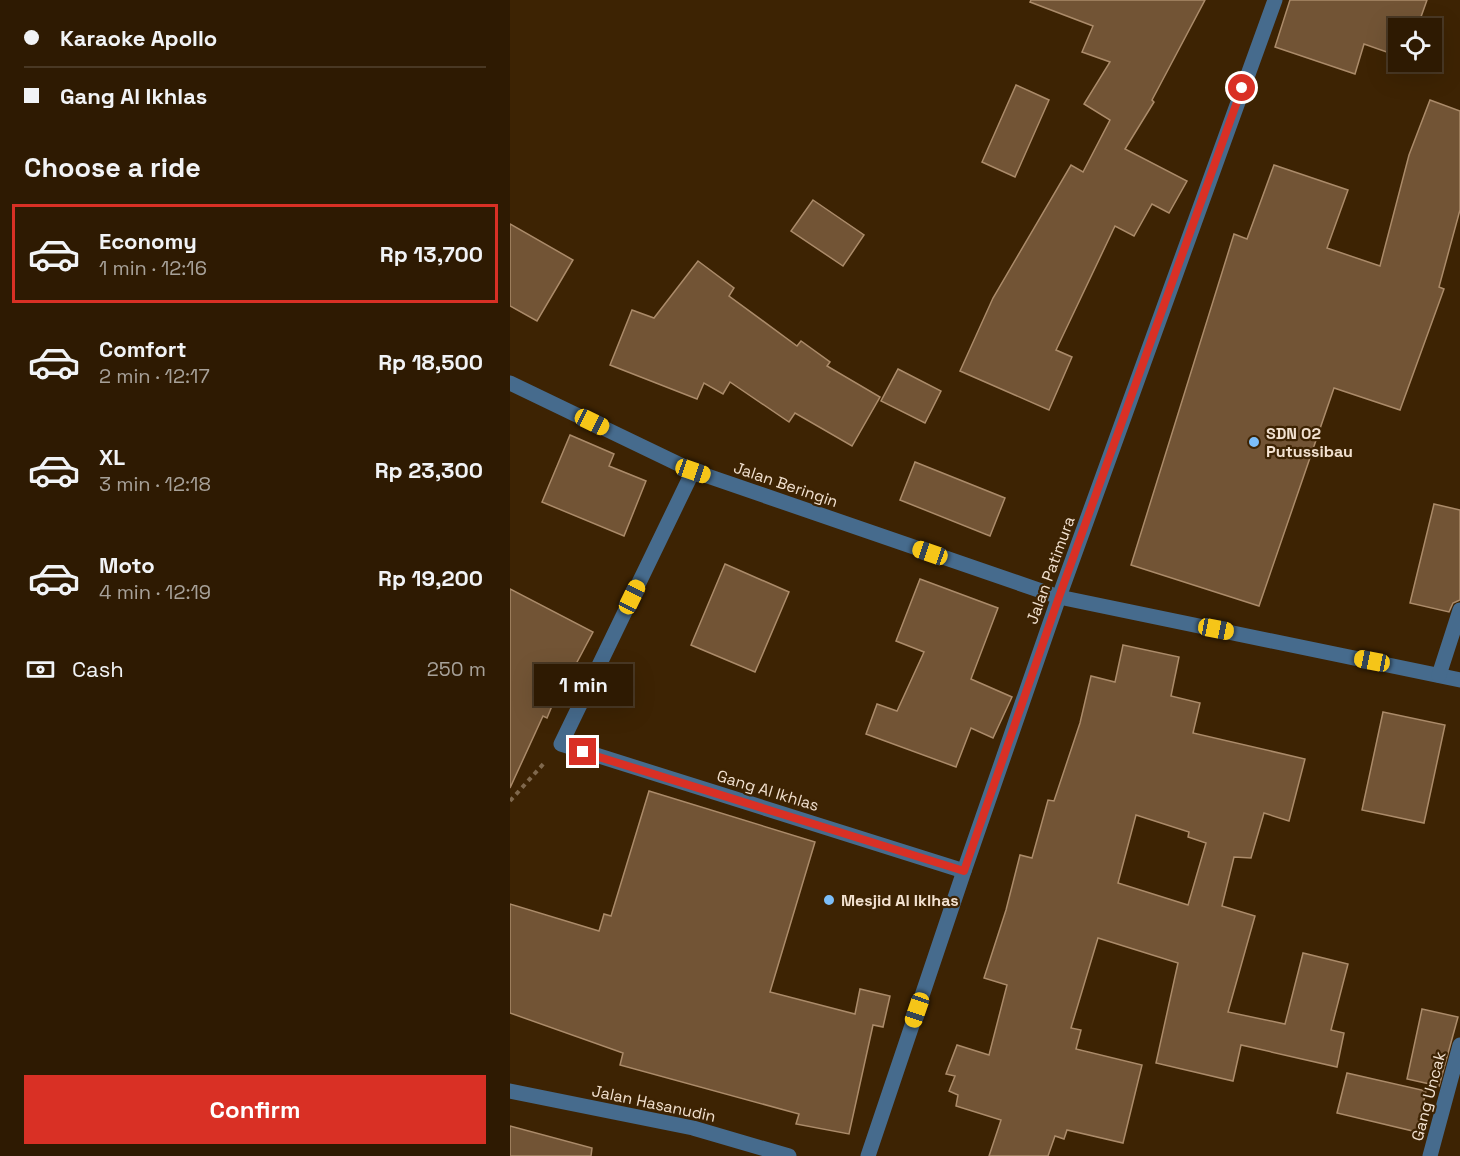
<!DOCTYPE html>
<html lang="en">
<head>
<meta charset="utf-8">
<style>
  :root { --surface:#2e1a02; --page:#3a2711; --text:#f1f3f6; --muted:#a7a199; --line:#493824; --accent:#d93025 }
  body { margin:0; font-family:"Space Grotesk",sans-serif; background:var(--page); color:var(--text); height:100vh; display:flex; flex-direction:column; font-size:22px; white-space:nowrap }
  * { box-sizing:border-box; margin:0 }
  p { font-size:20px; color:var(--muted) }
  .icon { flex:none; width:33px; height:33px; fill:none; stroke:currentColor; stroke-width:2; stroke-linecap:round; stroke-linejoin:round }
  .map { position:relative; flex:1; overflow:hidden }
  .side { display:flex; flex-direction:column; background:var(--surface); width:510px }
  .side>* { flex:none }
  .guide { display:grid; align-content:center; height:132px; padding:0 24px; background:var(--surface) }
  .controls { position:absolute; left:878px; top:18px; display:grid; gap:12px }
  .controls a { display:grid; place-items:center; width:54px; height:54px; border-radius:0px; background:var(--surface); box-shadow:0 6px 24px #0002,0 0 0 2px var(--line); font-size:30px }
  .end { position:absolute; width:27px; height:27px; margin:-14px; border:8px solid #d93025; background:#fff; box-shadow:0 0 0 3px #fff }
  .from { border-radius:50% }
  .bubble { position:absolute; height:42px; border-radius:0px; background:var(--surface); box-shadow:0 6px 24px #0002,0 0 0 2px var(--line); font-size:20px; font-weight:700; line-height:42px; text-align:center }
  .car { position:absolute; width:18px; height:36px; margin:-18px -9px; border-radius:8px; box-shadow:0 0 4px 2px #0007; background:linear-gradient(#f5c518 24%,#345 0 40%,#f5c518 0 76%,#345 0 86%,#f5c518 0) }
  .guide b { display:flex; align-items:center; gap:21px; height:57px; font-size:22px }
  .guide b+b { border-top:2px solid var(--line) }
  .guide i { width:15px; height:15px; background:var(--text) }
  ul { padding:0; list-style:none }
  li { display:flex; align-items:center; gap:18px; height:99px; margin:0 12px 9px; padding:0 12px; border:3px solid transparent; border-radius:0px }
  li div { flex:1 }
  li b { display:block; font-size:22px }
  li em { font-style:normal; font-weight:700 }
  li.selected { border-color:var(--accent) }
  li>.icon { width:54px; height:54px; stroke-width:1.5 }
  h2 { padding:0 24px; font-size:27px; line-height:72px }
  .pay { display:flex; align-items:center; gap:15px; height:66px; padding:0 24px; font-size:22px }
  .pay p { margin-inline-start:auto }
  .cta { display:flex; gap:12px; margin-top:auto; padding:12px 24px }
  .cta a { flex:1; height:69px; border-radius:0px; background:var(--accent); color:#fff; font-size:24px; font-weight:700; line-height:69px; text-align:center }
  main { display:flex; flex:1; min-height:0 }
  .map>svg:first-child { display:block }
</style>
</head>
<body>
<main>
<section class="side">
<div class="guide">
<b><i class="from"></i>Karaoke Apollo</b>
<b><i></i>Gang Al Ikhlas</b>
</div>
<h2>Choose a ride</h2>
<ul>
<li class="selected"><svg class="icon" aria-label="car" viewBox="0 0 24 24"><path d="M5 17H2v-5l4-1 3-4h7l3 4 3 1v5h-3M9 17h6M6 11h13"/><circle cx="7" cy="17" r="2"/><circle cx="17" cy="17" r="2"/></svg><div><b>Economy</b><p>1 min · 12:16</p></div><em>Rp 13,700</em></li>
<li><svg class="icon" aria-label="car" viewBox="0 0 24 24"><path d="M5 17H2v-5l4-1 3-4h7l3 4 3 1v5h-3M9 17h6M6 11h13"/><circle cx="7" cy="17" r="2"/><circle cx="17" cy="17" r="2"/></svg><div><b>Comfort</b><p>2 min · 12:17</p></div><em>Rp 18,500</em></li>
<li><svg class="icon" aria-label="car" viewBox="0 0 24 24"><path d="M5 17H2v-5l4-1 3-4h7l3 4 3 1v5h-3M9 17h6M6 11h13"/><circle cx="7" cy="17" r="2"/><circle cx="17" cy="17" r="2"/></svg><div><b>XL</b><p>3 min · 12:18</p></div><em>Rp 23,300</em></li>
<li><svg class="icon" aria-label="car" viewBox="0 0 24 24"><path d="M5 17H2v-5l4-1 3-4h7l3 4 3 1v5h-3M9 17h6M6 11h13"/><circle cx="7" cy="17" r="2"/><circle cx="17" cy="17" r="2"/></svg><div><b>Moto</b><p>4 min · 12:19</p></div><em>Rp 19,200</em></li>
</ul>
<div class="pay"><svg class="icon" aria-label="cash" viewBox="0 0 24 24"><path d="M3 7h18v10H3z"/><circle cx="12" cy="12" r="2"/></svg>Cash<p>250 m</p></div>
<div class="cta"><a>Confirm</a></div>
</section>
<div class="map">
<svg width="950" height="1156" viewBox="0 0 950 1156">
  <rect width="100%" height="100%" fill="#3d2303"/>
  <g fill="#725435" stroke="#ab8b6a" stroke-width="1.5" fill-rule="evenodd">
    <polygon points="521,0 695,0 642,100 644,102 615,149 677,181 659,213 642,204 624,236 605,226 546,350 562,357 539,410 450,371 483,298 561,165 573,172 600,120 574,104 600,62 572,52 583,26 520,2"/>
    <polygon points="780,0 917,0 907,28 888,28 888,56 854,44 845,74 765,47"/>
    <polygon points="506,85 539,100 505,177 472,162"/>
    <polygon points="920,100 950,111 950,210 929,287 934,289 890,410 824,388 749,606 621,565 724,234 737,239 764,165 838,190 817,248 870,266 899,155"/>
    <polygon points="303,200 354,235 333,266 281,231"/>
    <polygon points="0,224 63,260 27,321 0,306"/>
    <polygon points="188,261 224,288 219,296 287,346 291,341 320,362 317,366 370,397 342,446 285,413 279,422 220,382 213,394 194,383 187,399 100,365 122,310 144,318"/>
    <polygon points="388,369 431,391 415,423 371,401"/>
    <polygon points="60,435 104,454 99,466 136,481 114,536 32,502"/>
    <polygon points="405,462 495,498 480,536 390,500"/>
    <polygon points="924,504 950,510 950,600 943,603 939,612 900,603"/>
    <polygon points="215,564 279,592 245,672 181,645"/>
    <polygon points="410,579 488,608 461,679 502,697 483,738 461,728 446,767 356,734 367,704 387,711 414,652 386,641"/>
    <polygon points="0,589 83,632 58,679 54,677 37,718 33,716 0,788"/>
    <path d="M613,645L669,657L661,696L690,703L683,733L795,759L779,821L754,813L741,858L724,857L712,906L745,916L718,1012L775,1024L793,953L838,964L821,1030L834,1033L827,1067L731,1045L723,1081L646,1063L668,963L588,938L561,1028L571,1030L566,1049L632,1065L613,1143L557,1130L554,1139L545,1136L538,1156H479L491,1120L446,1106L448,1095L439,1091L445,1076L436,1074L447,1045L479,1055L497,985L474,978L496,910L510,855L522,858L538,800L544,801L570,723L581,676L605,682ZM626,815L679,832L678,837L696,843L678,905L608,883Z"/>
    <polygon points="873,712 935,725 914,823 852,810"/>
    <polygon points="139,791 305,842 260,992 345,1014 350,989 380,996 373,1027 363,1025 339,1134 286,1124 289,1114 110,1065 113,1053 0,1013 0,904 89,931 94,914 101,916"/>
    <polygon points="912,1009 948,1017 929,1086 897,1079"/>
    <polygon points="837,1073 916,1091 907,1132 827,1113"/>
    <polygon points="0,1126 82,1148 81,1156 0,1156"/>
  </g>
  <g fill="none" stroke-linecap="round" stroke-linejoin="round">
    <polyline stroke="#7f684d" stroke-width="4" stroke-dasharray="4.5 4.5" stroke-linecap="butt" points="0,801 36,761"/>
    <g stroke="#466b8d" stroke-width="15">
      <polyline points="0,383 183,471 549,597 950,680"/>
      <polyline points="183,471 51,744 454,871"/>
      <polyline points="929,675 950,610"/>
      <polyline points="0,1091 183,1128 279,1156"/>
      <polyline points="358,1156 454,871 549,597 765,0"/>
      <polyline points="920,1156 950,1045"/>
    </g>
  </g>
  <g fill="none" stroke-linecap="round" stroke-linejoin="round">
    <polyline stroke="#d93025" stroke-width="8" points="73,752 454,871 549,597 732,88"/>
  </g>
  <g fill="#7cbef9" stroke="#3d2303" stroke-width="2">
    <circle cx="744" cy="442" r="6"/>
    <circle cx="319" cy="900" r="6"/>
  </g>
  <g text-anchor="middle" stroke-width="4.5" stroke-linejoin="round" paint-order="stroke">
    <g font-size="16" font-weight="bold" fill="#f2e1d0" stroke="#3d2303" text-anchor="start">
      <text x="756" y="439">SDN 02<tspan x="756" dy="18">Putussibau</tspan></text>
      <text x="331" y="906">Mesjid Al Iklhas</text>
    </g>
    <g font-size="16" fill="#f2e1d0" stroke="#3d2303">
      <text transform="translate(276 484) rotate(19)" y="6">Jalan Beringin</text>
      <text transform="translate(540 570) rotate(-70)" y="6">Jalan Patimura</text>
      <text transform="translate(258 790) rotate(17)" y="6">Gang Al Ikhlas</text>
      <text transform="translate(918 1096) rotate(-75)" y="6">Gang Uncak</text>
      <text transform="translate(144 1103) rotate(12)" y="6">Jalan Hasanudin</text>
    </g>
  </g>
</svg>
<div class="controls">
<a><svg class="icon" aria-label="locate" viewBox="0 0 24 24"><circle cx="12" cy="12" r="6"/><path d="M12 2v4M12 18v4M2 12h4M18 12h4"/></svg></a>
</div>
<i class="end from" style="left:732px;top:88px"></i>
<i class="end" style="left:73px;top:752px"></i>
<div class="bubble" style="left:24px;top:664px;width:99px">1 min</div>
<i class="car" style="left:82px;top:422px;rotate:116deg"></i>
<i class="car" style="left:183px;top:471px;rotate:109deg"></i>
<i class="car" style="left:420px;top:553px;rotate:289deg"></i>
<i class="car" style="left:122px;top:597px;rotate:26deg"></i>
<i class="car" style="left:706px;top:629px;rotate:101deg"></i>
<i class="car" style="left:862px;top:661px;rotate:281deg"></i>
<i class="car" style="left:407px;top:1010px;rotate:199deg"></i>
</div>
</main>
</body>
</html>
